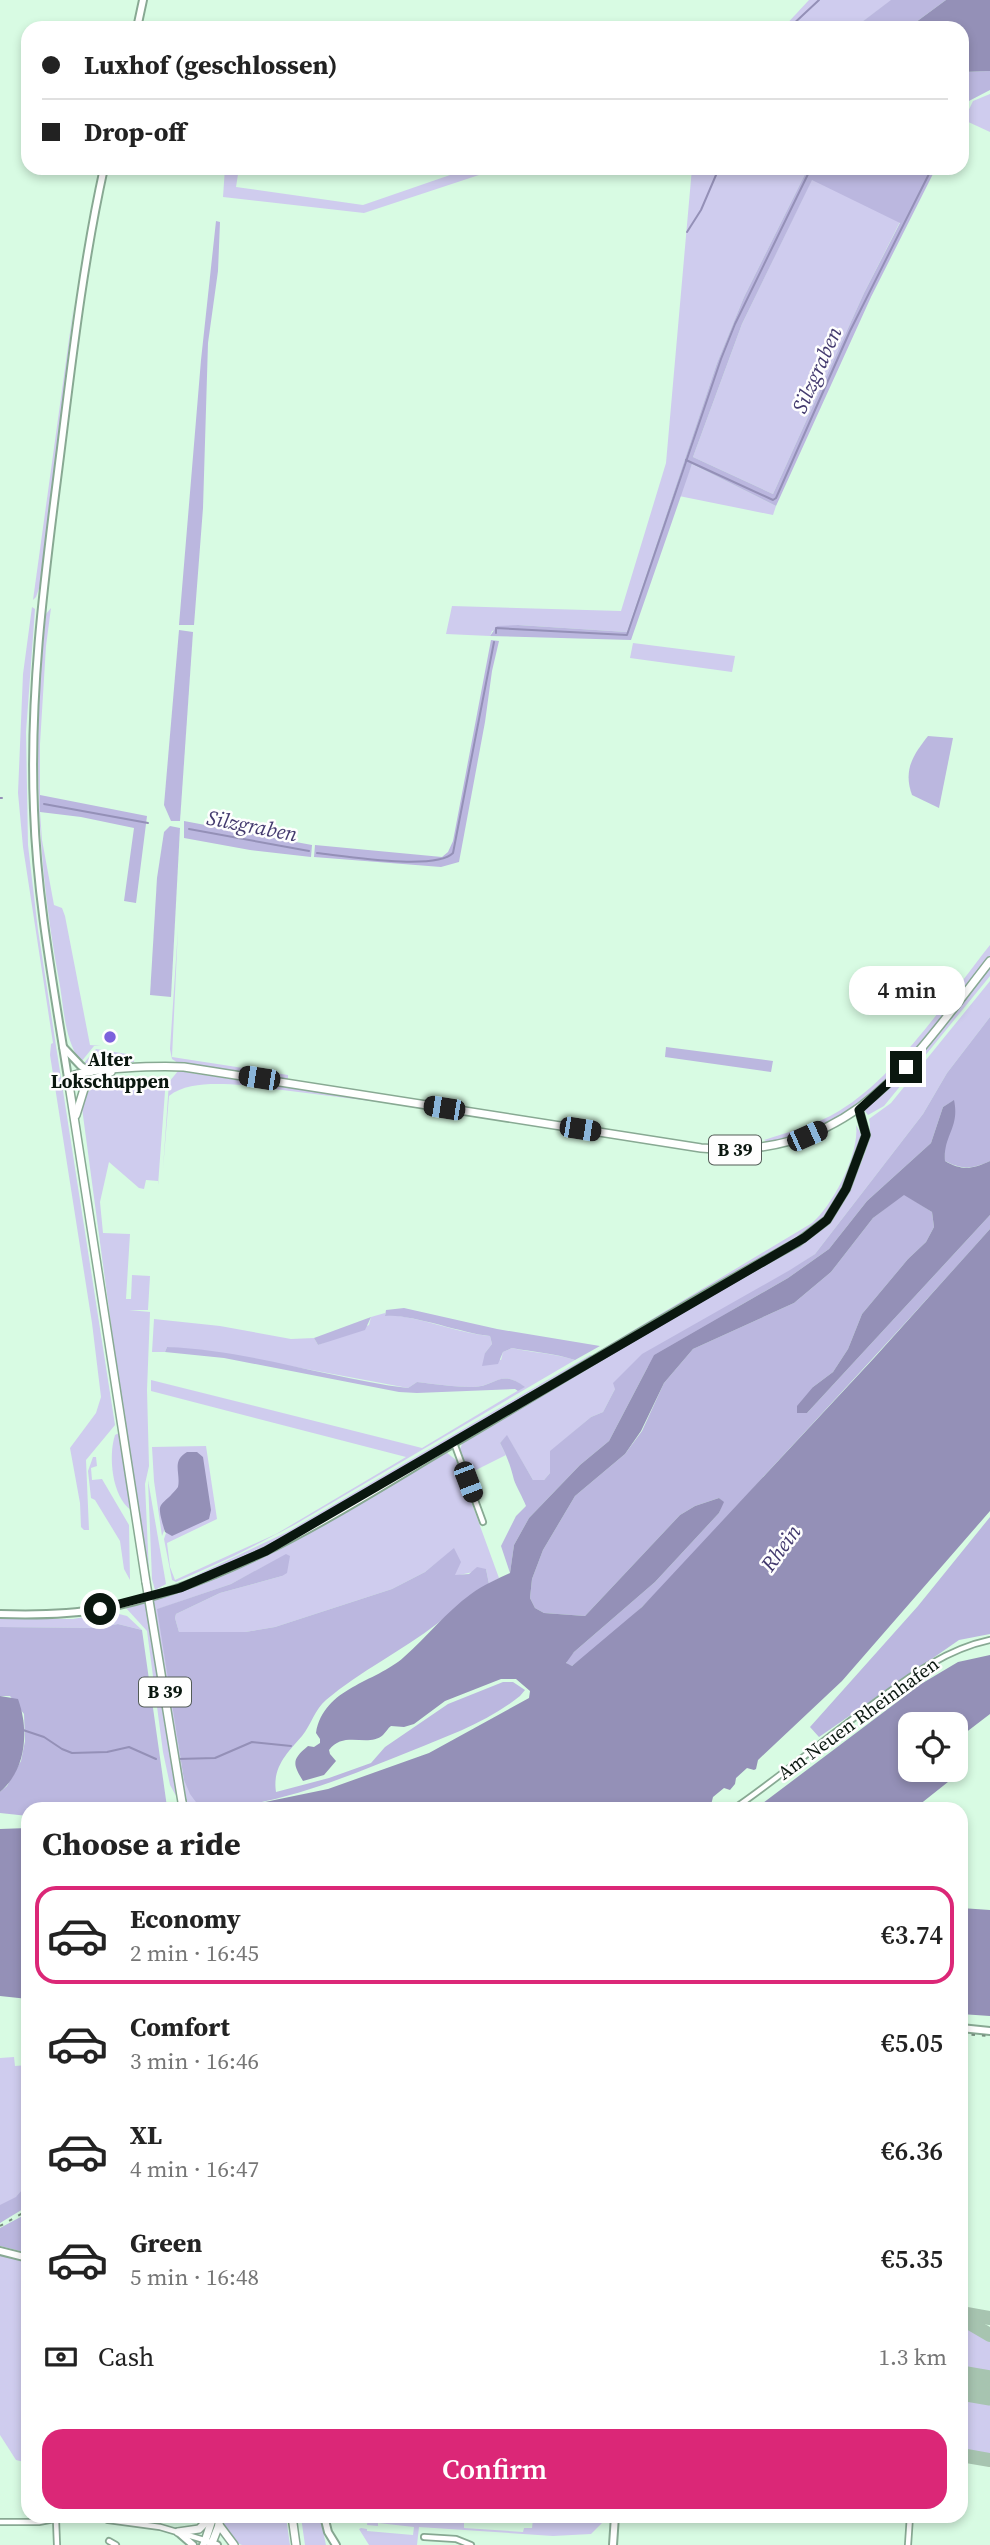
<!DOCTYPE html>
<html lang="en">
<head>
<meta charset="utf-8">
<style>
  :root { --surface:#fff; --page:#f2f2f2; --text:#222; --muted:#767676; --line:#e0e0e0; --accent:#db2777 }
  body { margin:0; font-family:"Source Serif 4",serif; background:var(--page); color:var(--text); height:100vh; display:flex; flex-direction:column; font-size:26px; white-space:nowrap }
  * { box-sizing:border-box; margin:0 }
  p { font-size:23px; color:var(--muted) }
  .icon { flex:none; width:38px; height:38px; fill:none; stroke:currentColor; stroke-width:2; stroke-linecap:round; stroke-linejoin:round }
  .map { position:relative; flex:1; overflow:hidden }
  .drawer { position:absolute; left:21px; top:1802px; width:947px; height:721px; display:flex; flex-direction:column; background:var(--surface); border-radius:21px; box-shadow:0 4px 10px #0003 }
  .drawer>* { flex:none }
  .banner { position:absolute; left:21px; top:21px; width:948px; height:154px; border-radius:21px; box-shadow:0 4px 10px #0003; display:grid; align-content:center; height:154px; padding:0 21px; background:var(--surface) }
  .buttons { position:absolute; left:898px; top:1712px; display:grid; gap:14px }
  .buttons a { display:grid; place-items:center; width:70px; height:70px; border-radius:14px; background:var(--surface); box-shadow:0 4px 10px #0003; font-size:35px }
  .end { position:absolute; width:32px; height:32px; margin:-16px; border:9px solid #0a170f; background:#fff; box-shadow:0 0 0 4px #fff }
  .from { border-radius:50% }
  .bubble { position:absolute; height:49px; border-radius:21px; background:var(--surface); box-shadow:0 4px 10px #0003; font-size:23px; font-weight:600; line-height:49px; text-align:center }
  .car { position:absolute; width:21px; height:42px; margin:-21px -10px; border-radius:9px; box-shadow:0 0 5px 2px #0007; background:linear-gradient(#222 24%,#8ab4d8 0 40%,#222 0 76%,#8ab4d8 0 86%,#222 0) }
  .banner b { display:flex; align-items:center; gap:24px; height:66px; font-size:26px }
  .banner b+b { border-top:2px solid var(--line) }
  .banner i { width:18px; height:18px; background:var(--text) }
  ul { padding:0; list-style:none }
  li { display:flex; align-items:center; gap:21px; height:98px; margin:0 14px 10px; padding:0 7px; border:4px solid transparent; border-radius:21px }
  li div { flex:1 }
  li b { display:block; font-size:26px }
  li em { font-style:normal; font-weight:600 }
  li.selected { border-color:var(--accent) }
  li>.icon { width:63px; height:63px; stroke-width:1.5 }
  h2 { padding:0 21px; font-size:32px; line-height:84px }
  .pay { display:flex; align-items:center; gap:18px; height:77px; padding:0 21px; font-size:26px }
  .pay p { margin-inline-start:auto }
  .action { display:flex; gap:14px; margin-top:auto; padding:14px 21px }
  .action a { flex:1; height:80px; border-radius:21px; background:var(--accent); color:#fff; font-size:28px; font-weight:600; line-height:80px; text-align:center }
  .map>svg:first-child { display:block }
</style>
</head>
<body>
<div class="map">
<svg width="990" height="2545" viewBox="0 0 990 2545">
  <rect width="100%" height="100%" fill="#d8fbe3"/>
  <g fill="#cfccee">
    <polygon points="809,0 892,0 854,28 783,28"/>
    <polygon points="990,94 990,132 964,120 973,101"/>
    <polygon points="225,168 239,168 236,187 363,205 453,174 483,168 482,174 364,213 223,197"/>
    <polygon points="692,168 808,168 744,297 717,363 627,632 518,625 492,631 490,636 446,634 452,606 621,611 666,463"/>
    <polygon points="812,179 900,222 864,293 773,494 693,457 742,324"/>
    <polygon points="74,303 43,577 36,597 33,600"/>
    <polygon points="692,464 776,506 773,515 679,496"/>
    <polygon points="32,607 35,609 26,732 28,845 38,930 115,1425 86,1460 89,1530 84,1530 81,1527 80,1503 70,1448 96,1413 101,1397 92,1323 50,1055 51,1044 53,1043 23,847 18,793 23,674"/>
    <path d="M51,608L46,646L40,744V812L42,840L54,905L62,908L65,916L90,1045L101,1046H94L81,1062C65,1041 64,1011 60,986C36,859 32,742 46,614Z"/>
    <polygon points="633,643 735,656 732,672 630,658"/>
    <polygon points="178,929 172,1057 288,1075 288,1079 178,1063 172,1059 170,1049"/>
    <path d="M990,945V976L884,1106L868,1115L860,1105L813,1130L768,1142L764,1140C789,1132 816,1125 839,1111C897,1076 948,998 990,945Z"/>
    <path d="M990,981V1017L947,1073L923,1114L815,1254L615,1389L603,1412L591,1417L551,1451L550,1473L544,1480H533L507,1436L500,1443L506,1455L468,1474L459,1451L464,1440L820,1229C840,1209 876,1147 869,1119L891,1103Z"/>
    <polygon points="96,1049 133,1055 134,1062 97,1067 83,1064"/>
    <path d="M178,1071L419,1107L243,1085C220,1084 188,1081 169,1096L163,1169L169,1082Z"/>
    <polygon points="119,1078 166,1078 158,1185 158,1181 146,1180 144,1189 139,1188 109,1162 100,1202 103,1233 130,1234 126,1299 131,1299 132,1275 150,1276 148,1310 129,1310 150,1312 147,1390 149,1466 145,1484 149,1573 119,1384 82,1108 85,1092 88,1092 100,1083"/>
    <path d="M856,1125L861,1134L862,1140C846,1181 841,1207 805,1234L600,1354L597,1352L812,1223C833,1205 860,1153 856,1125Z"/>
    <path d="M385,1313V1315C420,1316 455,1333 490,1336L492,1344L485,1353L501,1360L503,1352L512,1348C533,1353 554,1353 575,1360L294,1525L234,1556L176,1582L172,1580L164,1539L168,1527L165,1528L162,1536L154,1481L152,1447L206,1446L217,1519L167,1543L170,1567L175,1580L276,1534L406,1457L151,1391V1380L422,1448L524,1387C503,1368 494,1387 473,1387C454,1387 435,1384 417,1382L408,1388L290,1366L167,1347L165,1352H152L154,1319L220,1326L291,1339L314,1338L318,1345L369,1325L371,1317Z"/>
    <polygon points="590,1355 596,1357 283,1539 212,1572 178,1584 287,1532"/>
    <path d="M119,1433L131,1509V1510C112,1497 108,1456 115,1435Z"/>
    <polygon points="446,1452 456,1460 499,1578 489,1584 486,1569 455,1576 454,1549 425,1572 392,1589 275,1627 245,1632 179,1632 175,1618 176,1614 220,1593 282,1576 286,1555 231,1584 158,1609 184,1780 199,1807 180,1803 170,1785 163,1752 147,1631 126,1608 205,1582 252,1562"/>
    <polygon points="93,1457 96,1457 97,1466 91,1468 92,1480 102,1479 129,1525 130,1580 124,1569 120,1541 95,1500 91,1498 88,1471"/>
    <polygon points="148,1480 166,1584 155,1590 152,1579"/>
    <polygon points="111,1612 127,1616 142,1630 118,1624 96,1628 0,1627 0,1618 73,1619"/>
    <polygon points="14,2057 15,2066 28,2065 28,2193 0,2213 0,2058"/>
    <polygon points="0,2254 28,2261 28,2463 16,2460 0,2435"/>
    <polygon points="961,2322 990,2339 990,2376 961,2371"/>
    <polygon points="961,2395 990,2400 990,2457 961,2451"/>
    <polygon points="222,2516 286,2517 290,2545 242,2545 235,2542 222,2527"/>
    <polygon points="301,2517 320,2517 326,2545 305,2545"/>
    <polygon points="368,2517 411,2517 464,2521 464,2528 523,2532 524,2528 532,2528 533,2519 584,2523 584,2520 588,2520 589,2517 608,2517 591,2534 553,2536 419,2527 417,2545 369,2545 359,2529 361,2528 367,2529 367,2531 413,2535 414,2527 378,2523 378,2526 367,2525"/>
  </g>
  <g fill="#bbb7df" fill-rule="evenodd">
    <polygon points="891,0 946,0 908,28 854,28"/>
    <polygon points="990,71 990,90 967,102 963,113 962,72"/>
    <path d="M808,168H841L846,171L853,168H877L882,173L897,170L896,168H936L871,297L776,506L692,464L631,640L490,636L497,626L518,625L627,632L717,363L744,297ZM812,180L900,223L864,293L773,494L693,457L742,324Z"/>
    <polygon points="216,221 220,222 218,271 208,343 203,508 194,625 179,625 201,360"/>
    <polygon points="179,630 193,632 180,821 171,821 164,805"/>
    <polygon points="491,640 499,641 492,671 485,722 459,862 441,867 314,857 315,845 442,857 448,852 453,841"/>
    <path d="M928,736L953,738L939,808L912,795C903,770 913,755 928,736Z"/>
    <polygon points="40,795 147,816 136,903 124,901 134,828 81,817 40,812"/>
    <polygon points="184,821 312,845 311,857 250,850 184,838"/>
    <polygon points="170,826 180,828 171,997 150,995 157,878 164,832"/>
    <path d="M990,1017V1161C973,1169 962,1170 945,1161L944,1147L953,1101L943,1107L931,1143L867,1201L829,1249L788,1278L654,1355L609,1441L580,1465L529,1518L514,1545L510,1573L501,1546L516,1516L526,1506C523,1498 516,1486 514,1480C511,1467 507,1456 500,1443L507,1435L533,1480H544L550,1473V1451L591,1417L603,1412L615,1389L613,1383L642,1354L790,1270L815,1254L923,1114L947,1073Z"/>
    <polygon points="666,1047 773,1061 771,1072 665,1057"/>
    <path d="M904,1194L932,1212L934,1227L926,1242L908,1259L862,1314L848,1349L833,1372L813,1387L807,1413L990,1215V1229C916,1312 840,1394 764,1476C704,1543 645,1613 572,1666L567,1665L566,1661L574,1652L655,1582L719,1513L723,1502L719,1498L695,1506L680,1515L585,1616L544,1613L535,1608L530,1598L532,1579L543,1550L575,1496L625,1454L642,1431L664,1383L693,1349L794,1303L831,1272L873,1218Z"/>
    <path d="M404,1308L497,1329L600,1346L575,1360C554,1353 533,1352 512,1348L503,1352L498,1364L482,1366L485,1353L492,1344L490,1336C461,1333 409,1313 385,1316L386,1310Z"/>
    <polygon points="371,1317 365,1330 318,1345 314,1338"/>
    <path d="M167,1347C249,1350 327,1378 408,1388L417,1382C435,1384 454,1387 473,1387C495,1387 501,1368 525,1387L518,1391L515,1389L417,1393L399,1392L224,1358L165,1352Z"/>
    <polygon points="990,1517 990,1634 959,1640 819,1737 810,1727 918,1606"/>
    <path d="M454,1548L461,1562L455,1575L469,1574L477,1567L486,1569L489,1584C468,1595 455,1610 438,1623C402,1651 360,1671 326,1700C315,1709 311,1725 302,1736C288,1752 272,1767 276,1792L329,1778L371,1763L385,1747L448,1704L503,1682H513L525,1690L520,1696C488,1722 448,1736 411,1751C346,1777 271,1809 201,1809L190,1794L184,1780L157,1609L231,1584L286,1554L290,1556L287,1573L282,1576L220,1593L176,1614L175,1618L179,1632H245L275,1627L392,1589L425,1572Z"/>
    <polygon points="118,1624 142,1630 167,1807 165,1810 28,1810 28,1816 0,1813 0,1792 7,1786 21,1761 25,1741 24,1714 10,1696 0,1696 0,1627 96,1628"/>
    <polygon points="28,2183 28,2206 0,2223 0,2205 16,2197"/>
    <polygon points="28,2213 28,2253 0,2246 0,2228"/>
  </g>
  <g fill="#9490b7">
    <polygon points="946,0 990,0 990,71 963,72 962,28 908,28"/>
    <path d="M954,1100C960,1128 943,1135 945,1161C962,1171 973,1169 990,1161V1215L807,1413H797V1406L813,1387L833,1372L848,1349L862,1314L908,1259L926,1242L934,1227L932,1212L904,1195L873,1218L831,1272L794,1303L693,1349L664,1383L641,1431L625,1454L575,1496L543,1550L532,1579L530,1598L535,1608L544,1613L585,1616L680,1515L695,1506L719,1498L724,1502L719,1513L655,1582L574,1652L566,1663L572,1666L642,1607L875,1357L990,1229V1511L842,1681L758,1760L756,1769L754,1770L747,1768L736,1778L735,1784L730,1790L724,1788L713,1797L711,1805H703L697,1809H231L328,1789L429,1753L529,1698L530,1691L516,1679H501L445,1701L414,1724L404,1727L391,1726C388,1728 386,1732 383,1735C368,1748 344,1730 329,1750L330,1754L336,1761L324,1775L303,1781C293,1764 291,1760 308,1746L314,1747L320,1743V1739L316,1733C324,1687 375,1683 404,1657C427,1637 446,1612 471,1594C483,1585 497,1579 510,1573L514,1545L529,1518L580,1465L609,1441L654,1355L788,1278L829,1249L867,1201L931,1143L943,1107Z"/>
    <path d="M187,1452H197L203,1457L211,1510L209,1519L172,1536L165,1532C155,1498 160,1510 178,1487C181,1473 171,1461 187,1452Z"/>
    <polygon points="990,1655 990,1714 956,1740 956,1724 910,1724 910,1769 949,1769 953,1778 914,1809 755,1809 921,1684 958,1662"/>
    <path d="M0,1696L18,1699C29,1729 27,1769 0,1792Z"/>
    <polygon points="28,1828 28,1999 0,1996 0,1829"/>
    <polygon points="961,1908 990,1910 990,2016 961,2014"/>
  </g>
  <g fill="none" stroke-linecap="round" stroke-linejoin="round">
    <g stroke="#9490b7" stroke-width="2">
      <polyline points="789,28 819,0"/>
      <polyline points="687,232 701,210 719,168"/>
      <polyline points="686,460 773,500 776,498 850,331 932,168"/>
      <polyline points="496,633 496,628 627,635 721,359 735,324 811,168"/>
      <polyline points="0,798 2,798"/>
      <polyline points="44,804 148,823"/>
      <polyline points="189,829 309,851"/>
      <path d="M317,853C345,856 435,871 453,853L494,642"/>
      <polyline points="23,1730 44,1737 62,1749 72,1753 107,1752 129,1747 156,1759"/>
      <polyline points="177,1759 215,1758 252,1742 291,1746"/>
    </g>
    <g stroke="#a7c4b0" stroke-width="14">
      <polyline points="961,2313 990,2318"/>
      <polyline points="961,2318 990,2335"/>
      <polyline points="961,2455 990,2460"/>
    </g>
    <polyline stroke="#a7c4b0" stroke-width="35" points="961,2383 990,2388"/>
    <defs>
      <g id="street">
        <polyline points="454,1443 483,1522"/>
        <path d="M732,1810C779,1778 823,1740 869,1707C907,1679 943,1650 990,1640"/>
        <polyline points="99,2516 108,2520 160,2527 204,2540"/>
        <polyline points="56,2520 57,2545"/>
        <polyline points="0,2522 39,2522 70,2516"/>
        <polyline points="424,2537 456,2539 471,2545"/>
        <polyline points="109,2541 116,2545"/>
        <polyline points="908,2545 910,2516"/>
      </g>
      <g id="secondary">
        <polyline points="137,28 143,0"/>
        <polyline points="63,1047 81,1066 91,1072"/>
        <path d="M68,1078C54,989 37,900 34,810C29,691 45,574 60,456C72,360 83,263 104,168"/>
        <path d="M0,1614C34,1615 67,1615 100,1609C232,1585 347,1506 461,1439C573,1373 684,1304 798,1242L827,1220L846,1189L866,1135L859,1110"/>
        <polyline points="961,2028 990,2031"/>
        <polyline points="0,2251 28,2258"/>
        <polyline points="324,2516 328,2532 336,2545"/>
        <polyline points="178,2532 193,2545"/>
        <polyline points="203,2545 205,2541 217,2545"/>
        <polyline points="613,2545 615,2516"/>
      </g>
      <g id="primary">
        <path d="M68,1078C84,1067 163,1066 184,1067L701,1148C850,1161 909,1065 990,961"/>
        <polyline points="68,1078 146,1582"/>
        <path d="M68,1078C82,1085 98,1078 111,1072"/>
        <polyline points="76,1115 84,1089 93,1079"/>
        <polyline points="182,1802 183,1810"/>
        <polyline points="292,2516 296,2545"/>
        <polyline points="219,2525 234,2545"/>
        <polyline points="178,2532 199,2529 212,2516"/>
        <polyline points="205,2541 212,2520"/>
        <polyline points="212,2543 219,2525 219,2516"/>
      </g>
    </defs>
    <use href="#street" stroke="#88a993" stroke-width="8"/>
    <use href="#secondary" stroke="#88a993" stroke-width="10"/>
    <use href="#primary" stroke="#88a993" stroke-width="10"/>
    <use href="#street" stroke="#fff" stroke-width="4.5"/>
    <use href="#secondary" stroke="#fff" stroke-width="6"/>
    <use href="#primary" stroke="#fff" stroke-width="7"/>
    <g stroke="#768e7e" stroke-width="2" stroke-dasharray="3.5 7" stroke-linecap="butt">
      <polyline points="961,2034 990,2036"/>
      <polyline points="0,2226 28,2210"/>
    </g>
    <defs>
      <polyline id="primary-bridge" points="146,1582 182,1802"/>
    </defs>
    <use href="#primary-bridge" stroke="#88a993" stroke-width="10" stroke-linecap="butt"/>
    <use href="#primary-bridge" stroke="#fff" stroke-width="7"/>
  </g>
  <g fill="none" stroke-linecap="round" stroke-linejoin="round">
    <polyline stroke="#0a170f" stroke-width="9" points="100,1609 180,1588 266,1551 804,1238 827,1220 846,1189 866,1135 859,1110 906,1067"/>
  </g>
  <circle fill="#7c61dc" stroke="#fefefe" stroke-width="2.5" cx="110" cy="1037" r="7"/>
  <g text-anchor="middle" stroke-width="5" stroke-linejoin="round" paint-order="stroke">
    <g fill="#fefefe" stroke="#535c57" stroke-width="2">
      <rect x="709" y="1135.5" width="52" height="29" rx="5"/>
      <rect x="139" y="1677.5" width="52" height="29" rx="5"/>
    </g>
    <g font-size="18" font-weight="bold" fill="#0a170f">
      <text x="735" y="1156">B 39</text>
      <text x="165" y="1698">B 39</text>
    </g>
    <g font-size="19" font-weight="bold" fill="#0a170f" stroke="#fefefe">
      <text x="110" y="1066">Alter<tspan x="110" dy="22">Lokschuppen</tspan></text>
    </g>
    <g font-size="19" fill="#0a170f" stroke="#fefefe">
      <text transform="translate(858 1718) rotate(-36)" y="7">Am Neuen Rheinhafen</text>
    </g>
    <g font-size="21" font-style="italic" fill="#433a6e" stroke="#fefefe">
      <text transform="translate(817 370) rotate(-66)" y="7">Silzgraben</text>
      <text transform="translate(252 826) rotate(11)" y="7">Silzgraben</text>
      <text transform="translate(781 1548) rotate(-54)" y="7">Rhein</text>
    </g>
  </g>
</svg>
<div class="buttons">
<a><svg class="icon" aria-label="locate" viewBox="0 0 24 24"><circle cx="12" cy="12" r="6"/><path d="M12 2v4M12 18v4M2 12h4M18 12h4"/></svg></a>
</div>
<i class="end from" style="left:100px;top:1609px"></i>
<i class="end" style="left:906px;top:1067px"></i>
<div class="bubble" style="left:849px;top:966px;width:116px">4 min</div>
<i class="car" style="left:259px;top:1078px;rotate:279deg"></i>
<i class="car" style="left:444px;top:1108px;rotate:279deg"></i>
<i class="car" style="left:580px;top:1129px;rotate:99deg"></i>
<i class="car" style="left:807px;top:1136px;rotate:66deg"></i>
<i class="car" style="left:468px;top:1482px;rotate:159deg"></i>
<div class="banner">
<b><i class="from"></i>Luxhof (geschlossen)</b>
<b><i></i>Drop-off</b>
</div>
<section class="drawer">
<h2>Choose a ride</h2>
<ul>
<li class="selected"><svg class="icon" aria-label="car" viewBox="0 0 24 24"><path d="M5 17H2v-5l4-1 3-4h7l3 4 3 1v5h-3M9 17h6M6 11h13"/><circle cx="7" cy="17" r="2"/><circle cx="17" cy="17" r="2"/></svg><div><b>Economy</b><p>2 min · 16:45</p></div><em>€3.74</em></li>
<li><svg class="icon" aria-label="car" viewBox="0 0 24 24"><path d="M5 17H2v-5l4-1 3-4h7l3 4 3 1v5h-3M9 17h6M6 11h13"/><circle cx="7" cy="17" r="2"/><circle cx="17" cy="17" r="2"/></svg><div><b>Comfort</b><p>3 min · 16:46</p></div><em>€5.05</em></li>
<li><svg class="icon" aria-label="car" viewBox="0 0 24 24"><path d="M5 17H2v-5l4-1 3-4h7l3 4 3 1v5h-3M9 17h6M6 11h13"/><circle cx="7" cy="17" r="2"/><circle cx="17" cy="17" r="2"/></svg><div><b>XL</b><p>4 min · 16:47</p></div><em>€6.36</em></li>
<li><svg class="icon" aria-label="car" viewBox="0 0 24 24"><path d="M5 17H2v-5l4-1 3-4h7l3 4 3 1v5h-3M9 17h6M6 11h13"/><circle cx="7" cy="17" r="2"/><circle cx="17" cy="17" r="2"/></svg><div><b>Green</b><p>5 min · 16:48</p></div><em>€5.35</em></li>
</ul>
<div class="pay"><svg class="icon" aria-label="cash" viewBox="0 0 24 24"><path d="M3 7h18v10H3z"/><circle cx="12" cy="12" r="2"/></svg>Cash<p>1.3 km</p></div>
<div class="action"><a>Confirm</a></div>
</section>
</div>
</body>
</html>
